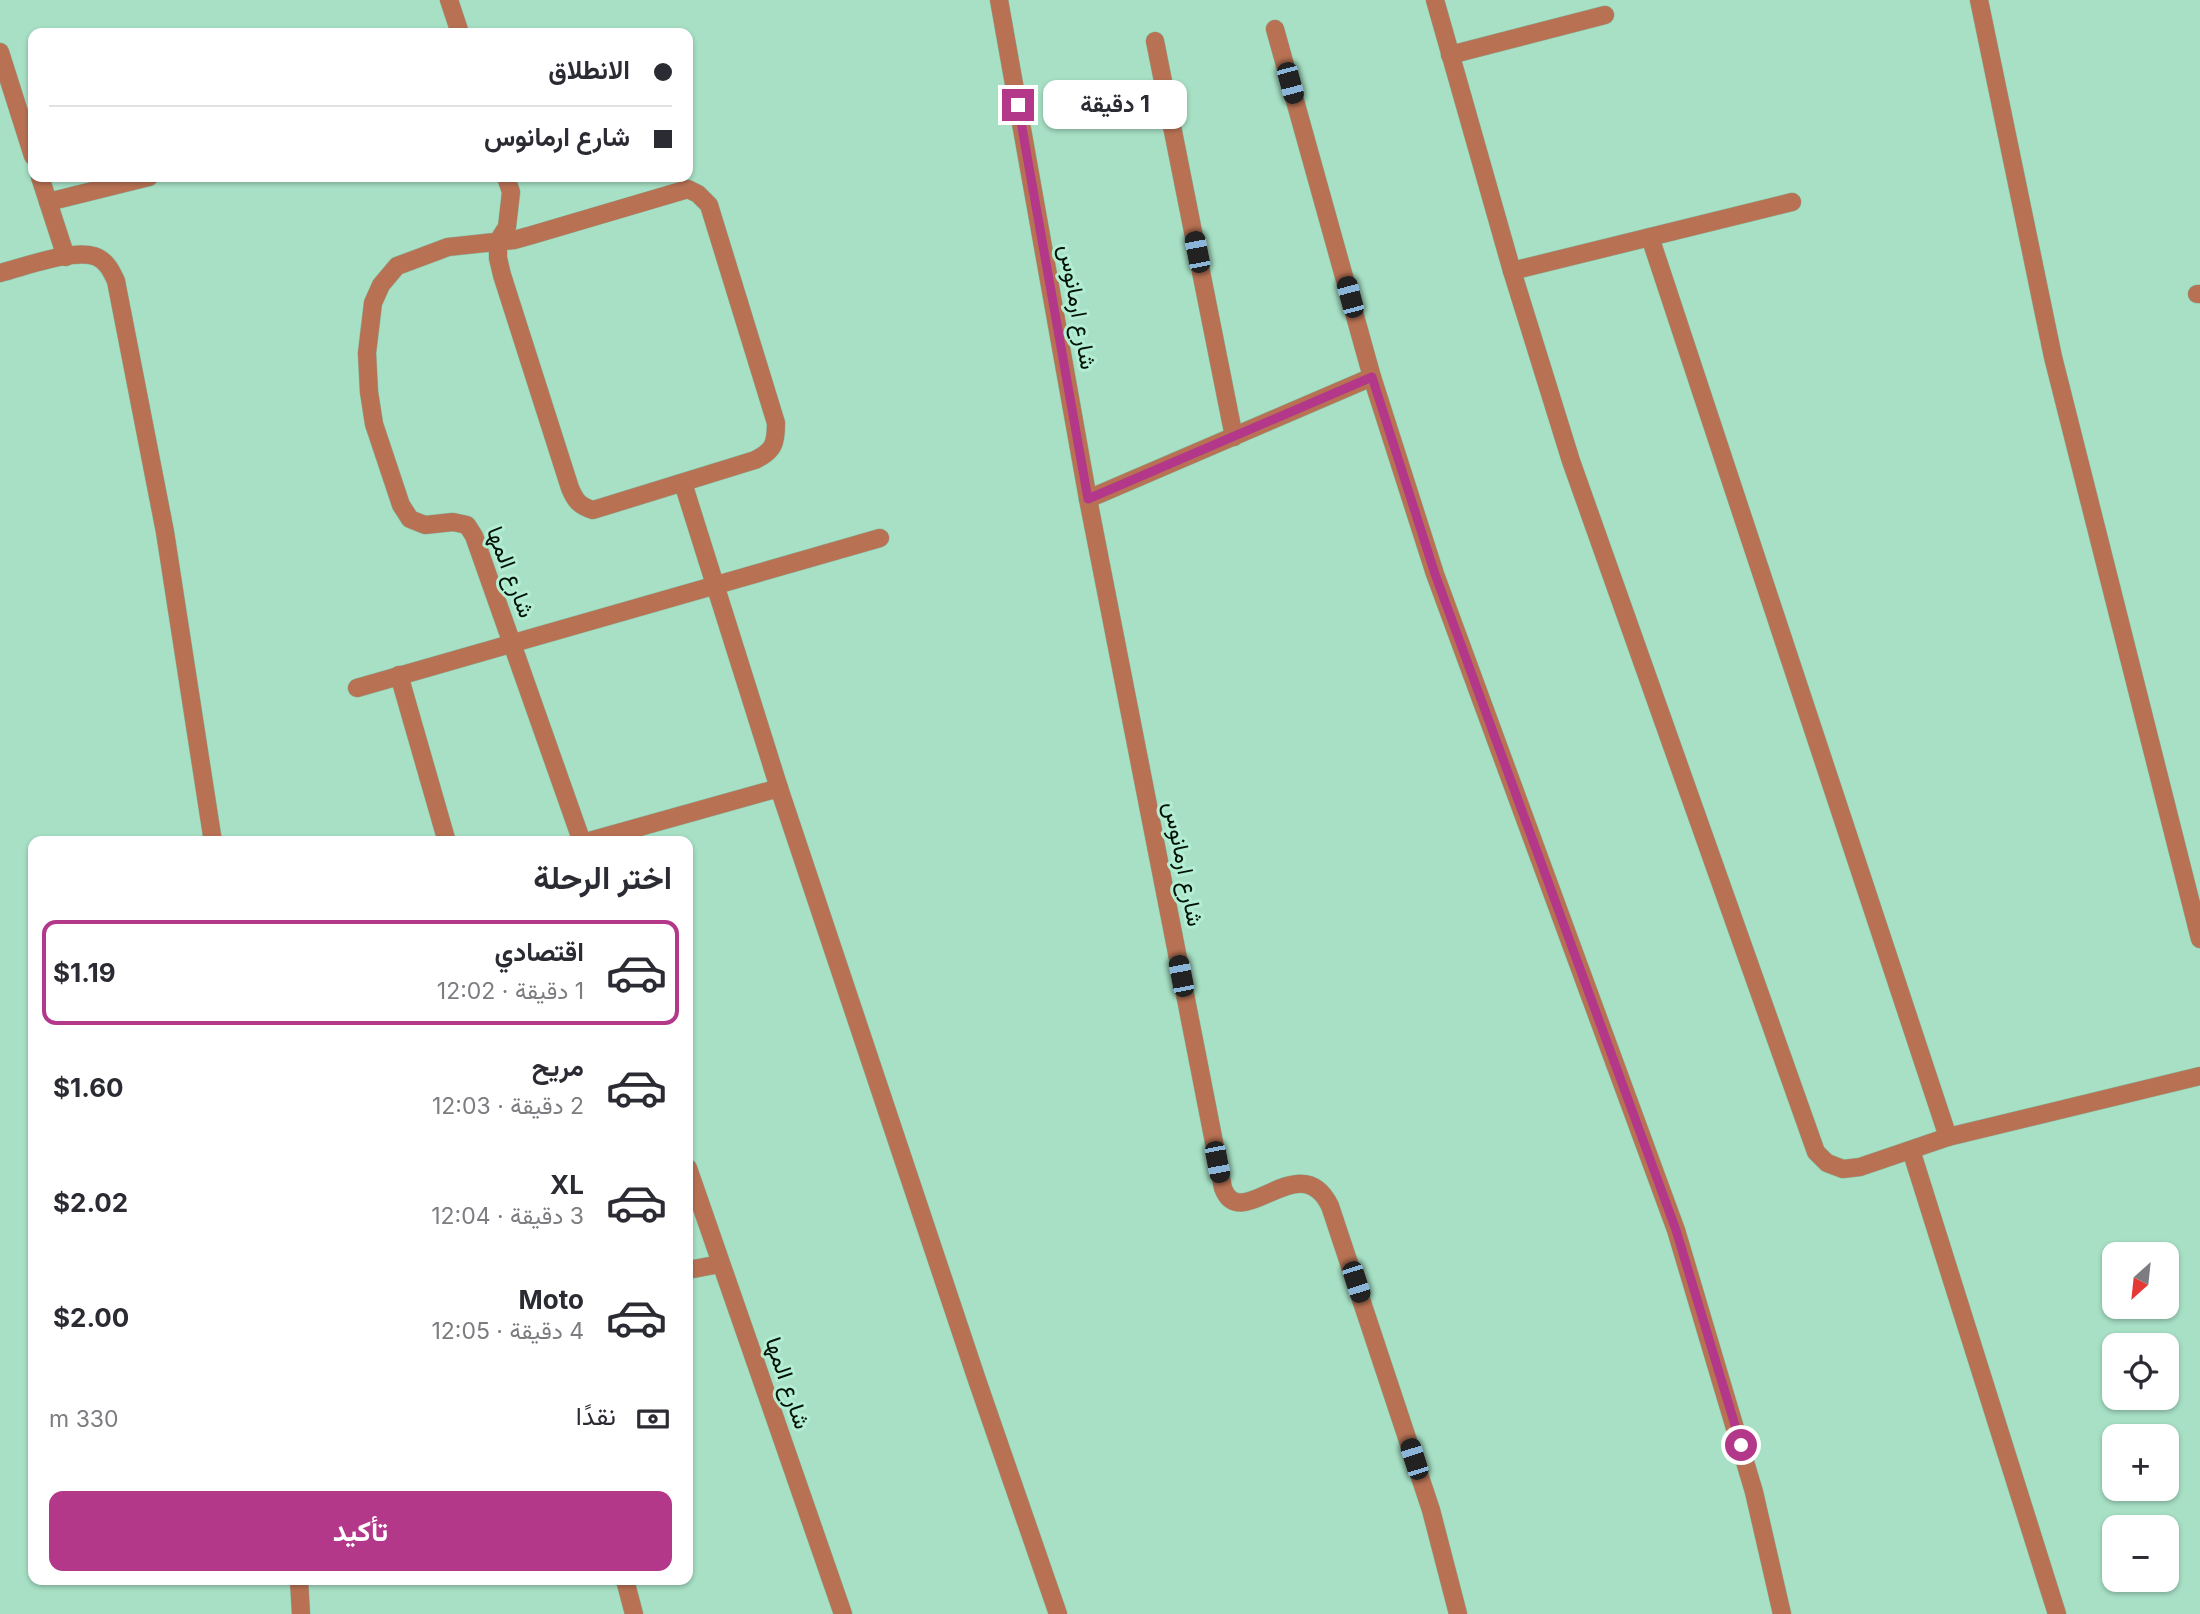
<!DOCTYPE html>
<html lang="ar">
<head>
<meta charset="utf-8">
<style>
  :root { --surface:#fff; --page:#f7f7f7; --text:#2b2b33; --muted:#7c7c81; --line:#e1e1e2; --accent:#b3388a }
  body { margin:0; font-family:Inter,Vazirmatn,sans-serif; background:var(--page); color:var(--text); direction:rtl; height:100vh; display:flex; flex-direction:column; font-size:26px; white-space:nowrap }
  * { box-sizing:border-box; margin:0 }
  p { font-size:23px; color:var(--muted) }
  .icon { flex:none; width:38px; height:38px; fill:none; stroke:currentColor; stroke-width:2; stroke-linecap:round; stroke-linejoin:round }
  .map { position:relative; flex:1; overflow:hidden; direction:ltr }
  .details { position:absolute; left:28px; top:836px; width:665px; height:749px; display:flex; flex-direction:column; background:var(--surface); border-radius:14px; box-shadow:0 2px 5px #0004; direction:rtl }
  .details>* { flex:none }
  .hud { position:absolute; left:28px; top:28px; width:665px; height:154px; border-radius:14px; box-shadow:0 2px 5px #0004; direction:rtl; display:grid; align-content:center; height:154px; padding:0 21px; background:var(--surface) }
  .needle { width:46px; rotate:207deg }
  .buttons { position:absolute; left:2102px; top:1242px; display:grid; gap:14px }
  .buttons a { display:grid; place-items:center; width:77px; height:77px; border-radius:14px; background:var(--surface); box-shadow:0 2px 5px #0004; font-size:35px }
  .end { position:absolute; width:32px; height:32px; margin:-16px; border:9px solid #b3388a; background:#fff; box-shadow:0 0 0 4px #fff }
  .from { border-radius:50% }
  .bubble { position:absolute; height:49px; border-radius:14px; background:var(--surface); box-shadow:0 2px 5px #0004; font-size:23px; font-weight:700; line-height:49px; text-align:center; direction:rtl }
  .car { position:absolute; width:21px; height:42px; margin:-21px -10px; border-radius:9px; box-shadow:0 0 5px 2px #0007; background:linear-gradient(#222 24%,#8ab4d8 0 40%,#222 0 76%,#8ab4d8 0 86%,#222 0) }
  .hud b { display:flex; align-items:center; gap:24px; height:66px; font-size:26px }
  .hud b+b { border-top:2px solid var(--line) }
  .hud i { width:18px; height:18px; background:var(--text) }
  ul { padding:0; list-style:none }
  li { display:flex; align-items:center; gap:21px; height:105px; margin:0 14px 10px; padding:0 7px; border:4px solid transparent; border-radius:14px }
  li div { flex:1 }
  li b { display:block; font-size:26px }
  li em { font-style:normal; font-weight:700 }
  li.current { border-color:var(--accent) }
  li>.icon { width:63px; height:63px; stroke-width:1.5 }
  h2 { padding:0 21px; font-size:32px; line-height:84px }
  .pay { display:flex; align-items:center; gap:18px; height:77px; padding:0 21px; font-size:26px }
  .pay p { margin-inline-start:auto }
  .cta { display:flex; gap:14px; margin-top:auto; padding:14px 21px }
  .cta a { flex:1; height:80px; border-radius:14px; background:var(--accent); color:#fff; font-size:28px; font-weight:700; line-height:80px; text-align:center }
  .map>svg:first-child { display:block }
</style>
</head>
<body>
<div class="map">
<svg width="2200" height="1614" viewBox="0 0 2200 1614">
  <rect width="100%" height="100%" fill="#a7e0c5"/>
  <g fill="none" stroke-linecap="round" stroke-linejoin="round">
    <defs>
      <g id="minor">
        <polyline points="449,0 460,33"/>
        <path d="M999,0L1088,499L1223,1188C1241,1236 1300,1144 1330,1206L1431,1510L1458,1614"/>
        <polyline points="1435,0 1512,271 1571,461 1816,1152 1827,1163 1843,1169 1860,1167 1948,1137 2200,1076"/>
        <polyline points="1979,0 2053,357 2200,939"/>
        <polyline points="1275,29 1372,377 1435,574 1676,1230 1754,1492 1782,1614"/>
        <polyline points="1155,41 1234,437"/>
        <polyline points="0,52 33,156"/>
        <polyline points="1450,55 1605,15"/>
        <polyline points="40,177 66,257"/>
        <path d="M506,177L511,192L507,227L498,241V258L502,275L570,488C575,500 579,506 593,510L755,460C774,451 776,443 776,423L709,205L698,194L688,189L532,235L514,240L448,247L397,266L381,285L373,303L367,353L369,392L374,424L401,505L410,519L425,525L453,522L467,525L474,536L582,842"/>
        <polyline points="48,202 149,177"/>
        <polyline points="1650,237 1948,1137"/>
        <polyline points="1512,271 1792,202"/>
        <path d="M0,273C24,267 72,249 94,256C106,260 111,270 116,281L165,532L213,842"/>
        <polyline points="2197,294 2200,294"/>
        <polyline points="683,483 779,788 977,1380 1058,1614"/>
        <polyline points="1088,499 1372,377"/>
        <polyline points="399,675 447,842"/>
        <polyline points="357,688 880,538"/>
        <polyline points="586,842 779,788"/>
        <polyline points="1911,1150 2057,1614"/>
        <polyline points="688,1168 843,1614"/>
        <polyline points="688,1270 720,1264"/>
        <polyline points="299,1580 301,1614"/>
        <polyline points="625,1580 634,1614"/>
      </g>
    </defs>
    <use href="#minor" stroke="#89bba3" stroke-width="19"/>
    <use href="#minor" stroke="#b87253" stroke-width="18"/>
  </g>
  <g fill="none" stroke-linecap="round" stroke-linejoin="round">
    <polyline stroke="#b3388a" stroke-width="9" points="1018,105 1088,499 1372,377 1435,574 1676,1230 1741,1445"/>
  </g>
  <g text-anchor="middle" stroke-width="6" stroke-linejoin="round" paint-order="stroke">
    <g font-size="23" fill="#001108" stroke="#b4eed2">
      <text transform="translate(1078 307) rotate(80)" y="8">شارع ارمانوس</text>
      <text transform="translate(511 572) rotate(69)" y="8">شارع المها</text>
      <text transform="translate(1184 864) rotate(79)" y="8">شارع ارمانوس</text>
      <text transform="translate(788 1383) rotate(71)" y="8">شارع المها</text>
    </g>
  </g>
</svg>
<div class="buttons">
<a><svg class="needle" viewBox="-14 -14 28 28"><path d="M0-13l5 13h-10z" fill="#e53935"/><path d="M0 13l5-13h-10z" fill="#7c7c81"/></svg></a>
<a><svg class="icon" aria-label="locate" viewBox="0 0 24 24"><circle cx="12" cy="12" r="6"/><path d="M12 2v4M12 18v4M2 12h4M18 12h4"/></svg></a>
<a>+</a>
<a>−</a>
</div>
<i class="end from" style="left:1741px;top:1445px"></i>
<i class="end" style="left:1018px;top:105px"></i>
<div class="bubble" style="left:1043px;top:80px;width:144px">1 دقيقة</div>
<i class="car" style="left:1290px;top:83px;rotate:165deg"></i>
<i class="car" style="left:1197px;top:252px;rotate:349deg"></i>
<i class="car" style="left:1350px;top:297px;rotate:345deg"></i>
<i class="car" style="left:1181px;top:976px;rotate:349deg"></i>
<i class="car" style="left:1217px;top:1162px;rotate:169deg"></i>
<i class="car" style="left:1356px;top:1282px;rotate:162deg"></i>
<i class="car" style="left:1414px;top:1459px;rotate:342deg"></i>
<div class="hud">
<b><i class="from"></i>الانطلاق</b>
<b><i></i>شارع ارمانوس</b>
</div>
<section class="details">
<h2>اختر الرحلة</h2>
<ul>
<li class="current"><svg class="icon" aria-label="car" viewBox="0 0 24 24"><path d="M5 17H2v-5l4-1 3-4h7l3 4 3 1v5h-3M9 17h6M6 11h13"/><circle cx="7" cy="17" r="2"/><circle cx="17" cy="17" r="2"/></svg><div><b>اقتصادي</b><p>1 دقيقة · 12:02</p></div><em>$1.19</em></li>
<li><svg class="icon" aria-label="car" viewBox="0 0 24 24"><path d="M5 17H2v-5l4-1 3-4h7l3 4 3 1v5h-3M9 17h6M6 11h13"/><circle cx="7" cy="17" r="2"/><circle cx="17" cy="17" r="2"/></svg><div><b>مريح</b><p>2 دقيقة · 12:03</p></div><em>$1.60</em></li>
<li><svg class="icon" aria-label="car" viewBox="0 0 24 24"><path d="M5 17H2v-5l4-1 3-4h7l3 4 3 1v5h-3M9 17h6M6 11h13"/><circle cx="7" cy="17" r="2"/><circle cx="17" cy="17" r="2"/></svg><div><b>XL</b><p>3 دقيقة · 12:04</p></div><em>$2.02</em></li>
<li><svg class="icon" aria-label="car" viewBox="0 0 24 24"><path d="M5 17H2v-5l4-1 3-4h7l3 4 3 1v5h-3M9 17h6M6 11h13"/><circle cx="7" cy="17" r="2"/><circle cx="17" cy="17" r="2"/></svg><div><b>Moto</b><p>4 دقيقة · 12:05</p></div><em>$2.00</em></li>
</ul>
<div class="pay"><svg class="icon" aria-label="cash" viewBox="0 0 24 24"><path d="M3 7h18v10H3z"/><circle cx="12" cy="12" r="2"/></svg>نقدًا<p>330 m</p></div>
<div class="cta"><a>تأكيد</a></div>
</section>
</div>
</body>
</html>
